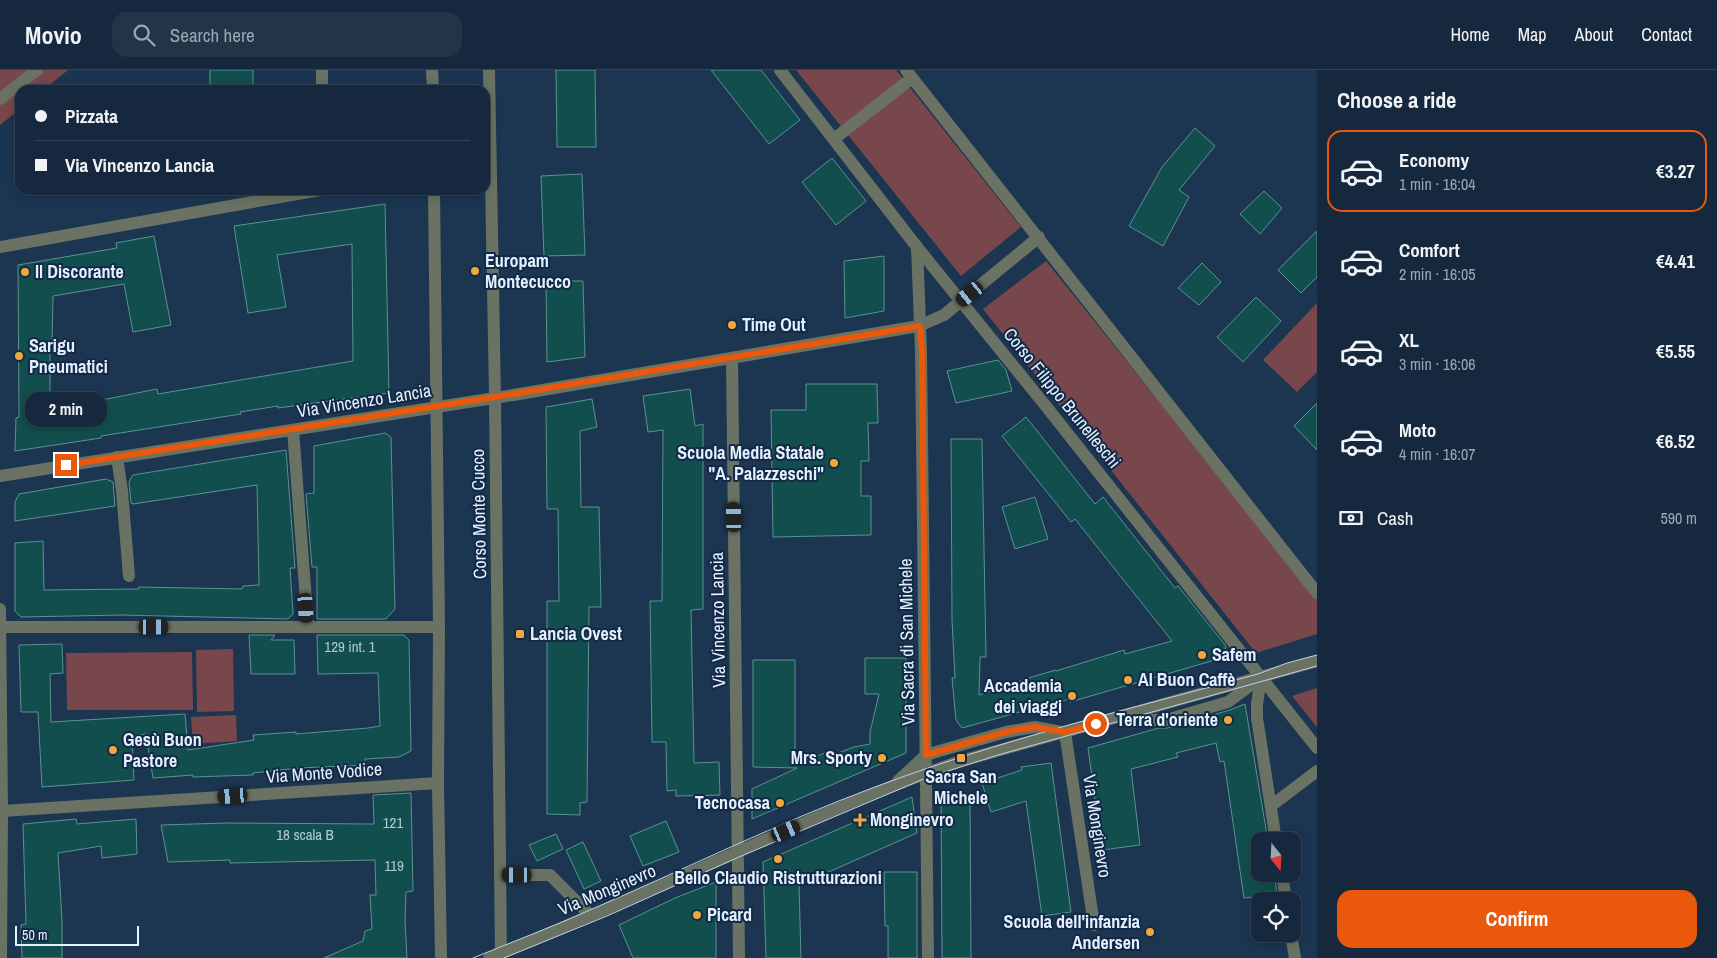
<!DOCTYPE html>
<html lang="en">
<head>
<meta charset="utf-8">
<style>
  :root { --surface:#15283d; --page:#223448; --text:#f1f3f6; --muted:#9da6b0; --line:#344457; --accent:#ea580c }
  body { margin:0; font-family:"Archivo Narrow",sans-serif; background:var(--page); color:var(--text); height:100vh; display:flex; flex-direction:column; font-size:19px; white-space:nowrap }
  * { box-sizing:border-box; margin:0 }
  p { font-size:16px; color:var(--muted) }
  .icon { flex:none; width:28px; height:28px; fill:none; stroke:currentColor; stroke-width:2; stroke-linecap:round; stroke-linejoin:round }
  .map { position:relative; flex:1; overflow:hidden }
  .drawer { display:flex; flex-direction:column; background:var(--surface); width:400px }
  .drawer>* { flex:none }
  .top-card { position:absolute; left:15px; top:15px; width:475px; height:110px; border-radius:15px; box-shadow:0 2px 12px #0003,0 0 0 1px var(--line); display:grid; align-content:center; height:110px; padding:0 20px; background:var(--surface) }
  .needle { width:32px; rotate:162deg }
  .controls { position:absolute; left:1251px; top:762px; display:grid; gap:10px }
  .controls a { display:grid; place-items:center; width:50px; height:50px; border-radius:10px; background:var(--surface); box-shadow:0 2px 12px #0003,0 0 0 1px var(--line); font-size:25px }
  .scale { position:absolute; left:15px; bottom:12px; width:124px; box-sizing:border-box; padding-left:5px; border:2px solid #e4f0ff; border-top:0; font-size:14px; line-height:18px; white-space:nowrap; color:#e4f0ff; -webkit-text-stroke:4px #122a46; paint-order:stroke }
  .end { position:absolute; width:22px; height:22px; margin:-11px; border:6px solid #ea580c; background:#fff; box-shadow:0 0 0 2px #fff }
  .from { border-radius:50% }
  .bubble { position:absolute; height:35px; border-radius:15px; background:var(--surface); box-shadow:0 2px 12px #0003,0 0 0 1px var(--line); font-size:16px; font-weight:700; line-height:35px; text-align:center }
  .car { position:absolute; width:15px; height:30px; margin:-15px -8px; border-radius:6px; box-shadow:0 0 4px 1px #0007; background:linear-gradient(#222 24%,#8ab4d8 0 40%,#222 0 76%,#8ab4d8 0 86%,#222 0) }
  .top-card b { display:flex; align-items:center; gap:18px; height:48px; font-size:19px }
  .top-card b+b { border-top:1px solid var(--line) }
  .top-card i { width:12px; height:12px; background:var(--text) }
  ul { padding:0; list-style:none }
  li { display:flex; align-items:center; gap:15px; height:82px; margin:0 10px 8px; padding:0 10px; border:2px solid transparent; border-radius:15px }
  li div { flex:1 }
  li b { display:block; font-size:19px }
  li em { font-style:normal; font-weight:700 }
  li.current { border-color:var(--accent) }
  li>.icon { width:45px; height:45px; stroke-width:1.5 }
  h2 { padding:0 20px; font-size:22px; line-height:60px }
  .pay { display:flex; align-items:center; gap:12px; height:55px; padding:0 20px; font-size:19px }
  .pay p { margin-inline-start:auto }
  .action { display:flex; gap:10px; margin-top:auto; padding:10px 20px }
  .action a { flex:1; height:58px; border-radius:15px; background:var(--accent); color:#fff; font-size:20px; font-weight:700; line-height:58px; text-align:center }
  header { display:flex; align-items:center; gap:30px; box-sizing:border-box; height:70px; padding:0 25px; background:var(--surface); border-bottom:1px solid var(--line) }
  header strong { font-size:24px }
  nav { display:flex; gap:28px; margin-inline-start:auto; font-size:18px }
  .search { width:350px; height:45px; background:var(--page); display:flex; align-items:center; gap:12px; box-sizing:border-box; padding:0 18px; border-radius:15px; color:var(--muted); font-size:19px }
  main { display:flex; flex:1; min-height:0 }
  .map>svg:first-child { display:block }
</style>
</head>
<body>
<header>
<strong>Movio</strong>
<div class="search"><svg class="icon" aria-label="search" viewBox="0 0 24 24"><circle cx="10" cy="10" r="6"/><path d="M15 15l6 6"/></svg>Search here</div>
<nav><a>Home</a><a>Map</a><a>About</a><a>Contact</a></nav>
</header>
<main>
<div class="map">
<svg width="1317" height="888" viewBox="0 0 1317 888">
  <rect width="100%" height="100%" fill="#1c3551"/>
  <g fill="#78474c">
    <polygon points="0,0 68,0 43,20 20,20 20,39 0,55"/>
    <polygon points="796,0 896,0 1021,157 961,206"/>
    <polygon points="1046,191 1317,528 1317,564 1256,583 983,239"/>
    <polygon points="1317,233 1317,302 1297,322 1263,290"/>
    <polygon points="233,579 234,641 197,642 196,580"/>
    <polygon points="192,582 193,640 67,640 66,583"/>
    <polygon points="1317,618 1317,657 1292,626"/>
    <polygon points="236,645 237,671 193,674 191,647"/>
  </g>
  <g fill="#124e4d" stroke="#5b9390">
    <rect x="210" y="0" width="43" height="20"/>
    <polygon points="556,0 595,0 596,77 557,77"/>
    <polygon points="711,0 761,0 800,50 769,74"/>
    <polygon points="1195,58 1215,76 1179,120 1189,127 1163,176 1129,156 1162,97"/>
    <polygon points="832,88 866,131 836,155 802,112"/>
    <polygon points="582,104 585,185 544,186 541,106"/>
    <polygon points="1264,121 1282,138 1260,164 1240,144"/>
    <polygon points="385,134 389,323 278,338 278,336 240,342 241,344 101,366 101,368 15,381 16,348 19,347 18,195 117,178 116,173 154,166 171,255 133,262 124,214 53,226 52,275 50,275 50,342 97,335 97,331 157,319 158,324 353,291 352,174 277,185 286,237 248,243 234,156"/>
    <polygon points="1317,161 1317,207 1301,223 1278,200"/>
    <polygon points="884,186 884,241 845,248 844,191"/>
    <polygon points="1202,193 1221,212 1199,235 1178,218"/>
    <polygon points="546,211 583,211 585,287 547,292"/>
    <polygon points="1256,227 1281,251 1243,292 1217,267"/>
    <polygon points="998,290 1006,300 1012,321 956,333 947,301"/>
    <polygon points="806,314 877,314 878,353 868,353 869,391 861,391 861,426 871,426 871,465 773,467 771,340 806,340"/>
    <polygon points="690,319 695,356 703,354 703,539 691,540 694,693 719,692 720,725 676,726 676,720 667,721 666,672 652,672 650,531 662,531 663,360 648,362 643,326"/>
    <polygon points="592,329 597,357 580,361 581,437 599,437 601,537 589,537 587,732 580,733 580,745 547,744 547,531 559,531 558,439 547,439 546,337"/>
    <polygon points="1317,333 1317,380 1294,356"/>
    <polygon points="1026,347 1095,434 1103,427 1175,518 1178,516 1226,576 1222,588 1070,632 1069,629 1045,637 1045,635 962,658 956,650 952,608 955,608 952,550 951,369 982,369 986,587 980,587 979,625 1035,606 1056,600 1056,601 1124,580 1125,584 1172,571 1075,449 1071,452 1002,366"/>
    <polygon points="385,363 391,367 395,539 386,549 317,549 317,497 312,497 306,424 314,423 314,376"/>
    <polygon points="286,380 295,498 290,498 293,544 288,549 122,545 21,547 15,541 15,473 43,471 44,520 139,519 139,517 242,519 243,516 259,515 257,415 133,434 131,433 129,412 133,405"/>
    <polygon points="106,409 113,412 115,436 15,451 15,432 19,424"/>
    <polygon points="1035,427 1048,469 1015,479 1002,437"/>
    <polygon points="249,565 275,565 271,570 294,570 295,604 251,604"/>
    <polygon points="317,565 404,565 409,570 411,681 399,687 365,689 365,695 299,698 253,703 253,705 193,707 193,705 153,708 146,664 132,666 134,710 42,717 38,642 21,642 19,575 62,574 63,603 50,604 51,652 185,644 188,680 254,670 253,665 296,662 296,664 368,658 380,656 378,603 318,604"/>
    <polygon points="865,588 906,588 906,683 752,749 752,719 797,698 753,697 753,590 795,590 795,696 829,681 833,685 854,677 870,674 870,662 879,624 865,624"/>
    <polygon points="1245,634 1268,771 1260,771 1260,804 1274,804 1277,824 1244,828 1224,691 1220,692 1216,673 1176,683 1178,687 1131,699 1140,775 1102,780 1088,678 1159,658 1168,658 1230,640"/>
    <polygon points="1051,693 1071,842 1042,846 1026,731 991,742 982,713 1022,700 1021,697"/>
    <polygon points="411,723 413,821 406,822 405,851 407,888 324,888 363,871 365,861 372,859 370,825 376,825 375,790 230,793 230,790 168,792 161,755 226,753 374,754 373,725"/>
    <polygon points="941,724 970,724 971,888 942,888"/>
    <polygon points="912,727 917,763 799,815 801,888 766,888 763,792"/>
    <polygon points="76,749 77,754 136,749 137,784 102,788 101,776 58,783 62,850 62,888 22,888 21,855 26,854 23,754"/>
    <polygon points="666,751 679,782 643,796 630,766"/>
    <polygon points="556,764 563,779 537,791 529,775"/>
    <polygon points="583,772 601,811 584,819 566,780"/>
    <polygon points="884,802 917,802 917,888 888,888 888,856 885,856"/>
    <polygon points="716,812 716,888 633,888 619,855 675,828"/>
  </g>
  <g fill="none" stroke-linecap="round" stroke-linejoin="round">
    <g stroke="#6a7363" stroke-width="12">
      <polyline points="322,0 322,20"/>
      <polyline points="432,0 433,20"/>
      <polyline points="489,0 495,327 501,888"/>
      <polyline points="780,0 917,177 1045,335 1317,678"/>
      <polyline points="906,0 1317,523"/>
      <polyline points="0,29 37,0"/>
      <polyline points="834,69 912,8"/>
      <polyline points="434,120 439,557 438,713 441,888"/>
      <polyline points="0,177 320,120"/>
      <polyline points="917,177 921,281 928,888"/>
      <polyline points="732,288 739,888"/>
      <polyline points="293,360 308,557"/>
      <polyline points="117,387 122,421 129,506"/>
      <polyline points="0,406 513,325 919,256 944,245 1039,167"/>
      <polyline points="0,539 2,741 1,888"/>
      <polyline points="0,557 439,557"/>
      <polyline points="1261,608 1257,634 1257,648 1276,771"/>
      <polyline points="1126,650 1166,650 1228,632 1255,612"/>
      <polyline points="1065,662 1094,855"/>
      <polyline points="898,711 926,685 946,679 1006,662 1035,657 1061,662"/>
      <polyline points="1271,736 1317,701"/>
      <polyline points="2,741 438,713"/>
      <polyline points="1282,804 1286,831"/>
      <polyline points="501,805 550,805 591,846"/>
      <polyline points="1291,864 1295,888"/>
      <path d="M489,888C568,856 647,822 726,787C803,753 881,718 961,691L1317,591"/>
    </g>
    <g stroke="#c2d0e2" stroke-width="1">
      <path d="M473,888C512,872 552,857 590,840C685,799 778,753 875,717C1000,670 1130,639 1258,604L1287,593L1317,585"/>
      <polyline points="504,888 607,846 739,787 926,708 998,685 1317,596"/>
    </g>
  </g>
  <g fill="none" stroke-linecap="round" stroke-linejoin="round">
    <polyline stroke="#ea580c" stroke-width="6" points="66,395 513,324 920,256 922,281 926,685 1006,662 1020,659 1035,657 1065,662 1096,654"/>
  </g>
  <g fill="#efa73d" stroke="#122a46" stroke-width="2">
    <circle cx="475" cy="201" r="5"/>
    <circle cx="25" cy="202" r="5"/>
    <circle cx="732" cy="255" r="5"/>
    <circle cx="19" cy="286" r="5"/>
    <circle cx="834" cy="393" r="5"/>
    <rect x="515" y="559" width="10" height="10" rx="2.5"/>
    <circle cx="1202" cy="585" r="5"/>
    <circle cx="1128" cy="610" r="5"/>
    <circle cx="1072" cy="626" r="5"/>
    <circle cx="1228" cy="650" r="5"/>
    <circle cx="113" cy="680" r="5"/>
    <circle cx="882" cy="688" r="5"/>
    <rect x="956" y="683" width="10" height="10" rx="2.5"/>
    <circle cx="780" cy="733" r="5"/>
    <path d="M857.5 742.5h5v5h5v5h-5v5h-5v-5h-5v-5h5z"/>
    <circle cx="778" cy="789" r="5"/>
    <circle cx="697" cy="845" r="5"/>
    <circle cx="1150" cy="862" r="5"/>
  </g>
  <g text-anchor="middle" stroke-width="4" stroke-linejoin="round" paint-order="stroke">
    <g font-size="15" fill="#b0c8d2">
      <text x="350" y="582">129 int. 1</text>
      <text x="393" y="758">121</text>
      <text x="305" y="770">18 scala B</text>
      <text x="394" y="801">119</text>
    </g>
    <g font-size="18" font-weight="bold" fill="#e4f0ff" stroke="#122a46" text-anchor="start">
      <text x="485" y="197">Europam<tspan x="485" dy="21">Montecucco</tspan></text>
      <text x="35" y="208">Il Discorante</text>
      <text x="742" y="261">Time Out</text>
      <text x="29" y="282">Sarigu<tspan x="29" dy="21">Pneumatici</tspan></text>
      <text x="824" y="389" text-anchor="end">Scuola Media Statale<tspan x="824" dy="21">"A. Palazzeschi"</tspan></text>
      <text x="530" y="570">Lancia Ovest</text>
      <text x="1212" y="591">Safem</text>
      <text x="1138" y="616">Al Buon Caffè</text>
      <text x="1062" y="622" text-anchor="end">Accademia<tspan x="1062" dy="21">dei viaggi</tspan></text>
      <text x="1218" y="656" text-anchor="end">Terra d'oriente</text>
      <text x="123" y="676">Gesù Buon<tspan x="123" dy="21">Pastore</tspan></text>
      <text x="872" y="694" text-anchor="end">Mrs. Sporty</text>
      <text x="961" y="713" text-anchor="middle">Sacra San<tspan x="961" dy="21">Michele</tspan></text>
      <text x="770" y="739" text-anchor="end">Tecnocasa</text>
      <text x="870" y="756">Monginevro</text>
      <text x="778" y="814" text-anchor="middle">Bello Claudio Ristrutturazioni</text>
      <text x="707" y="851">Picard</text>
      <text x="1140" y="858" text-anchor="end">Scuola dell'infanzia<tspan x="1140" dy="21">Andersen</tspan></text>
    </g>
    <g font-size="18" fill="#e4f0ff" stroke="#122a46">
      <text transform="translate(1062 328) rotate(51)" y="6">Corso Filippo Brunelleschi</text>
      <text transform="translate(364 331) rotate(-9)" y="6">Via Vincenzo Lancia</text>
      <text transform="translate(479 444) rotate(-91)" y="6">Corso Monte Cucco</text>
      <text transform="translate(718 550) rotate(-91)" y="6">Via Vincenzo Lancia</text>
      <text transform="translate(907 572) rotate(-91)" y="6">Via Sacra di San Michele</text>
      <text transform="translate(324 703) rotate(-4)" y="6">Via Monte Vodice</text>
      <text transform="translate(1097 756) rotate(81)" y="6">Via Monginevro</text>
      <text transform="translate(607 820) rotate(-23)" y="6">Via Monginevro</text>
    </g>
  </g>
</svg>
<div class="controls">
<a><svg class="needle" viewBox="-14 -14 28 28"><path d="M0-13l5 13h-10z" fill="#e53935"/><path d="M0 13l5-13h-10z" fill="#9da6b0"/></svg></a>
<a><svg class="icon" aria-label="locate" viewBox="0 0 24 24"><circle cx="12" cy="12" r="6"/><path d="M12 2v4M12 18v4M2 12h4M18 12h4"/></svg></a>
</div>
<div class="scale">50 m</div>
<i class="end from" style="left:1096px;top:654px"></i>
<i class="end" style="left:66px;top:395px"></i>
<div class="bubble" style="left:25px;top:322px;width:82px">2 min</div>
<i class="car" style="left:970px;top:224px;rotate:231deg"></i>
<i class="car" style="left:734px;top:447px;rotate:359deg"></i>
<i class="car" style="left:306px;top:538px;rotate:176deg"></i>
<i class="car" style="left:154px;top:557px;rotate:90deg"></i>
<i class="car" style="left:233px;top:726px;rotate:266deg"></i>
<i class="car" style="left:786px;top:761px;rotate:67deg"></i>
<i class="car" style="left:517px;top:805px;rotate:270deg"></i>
<div class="top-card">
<b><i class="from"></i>Pizzata</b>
<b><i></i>Via Vincenzo Lancia</b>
</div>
</div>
<section class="drawer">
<h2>Choose a ride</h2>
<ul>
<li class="current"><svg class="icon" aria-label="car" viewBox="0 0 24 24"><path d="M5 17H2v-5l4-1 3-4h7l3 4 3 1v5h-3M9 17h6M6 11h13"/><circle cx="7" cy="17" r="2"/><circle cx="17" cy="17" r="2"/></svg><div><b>Economy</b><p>1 min · 16:04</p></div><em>€3.27</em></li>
<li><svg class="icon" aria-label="car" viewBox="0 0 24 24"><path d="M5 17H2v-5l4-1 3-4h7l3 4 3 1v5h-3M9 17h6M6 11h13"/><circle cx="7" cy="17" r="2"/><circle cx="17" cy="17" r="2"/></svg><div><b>Comfort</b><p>2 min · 16:05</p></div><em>€4.41</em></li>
<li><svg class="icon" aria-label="car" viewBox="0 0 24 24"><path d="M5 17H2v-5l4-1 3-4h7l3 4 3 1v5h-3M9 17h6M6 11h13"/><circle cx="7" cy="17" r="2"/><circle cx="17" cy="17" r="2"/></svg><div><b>XL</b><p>3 min · 16:06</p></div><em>€5.55</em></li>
<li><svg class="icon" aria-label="car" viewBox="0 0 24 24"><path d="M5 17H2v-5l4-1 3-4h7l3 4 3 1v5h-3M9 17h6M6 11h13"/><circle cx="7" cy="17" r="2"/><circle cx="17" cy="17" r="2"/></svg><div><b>Moto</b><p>4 min · 16:07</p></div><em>€6.52</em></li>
</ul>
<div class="pay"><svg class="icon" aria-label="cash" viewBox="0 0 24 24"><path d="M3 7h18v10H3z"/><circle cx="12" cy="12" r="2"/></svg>Cash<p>590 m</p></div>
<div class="action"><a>Confirm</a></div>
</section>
</main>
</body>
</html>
